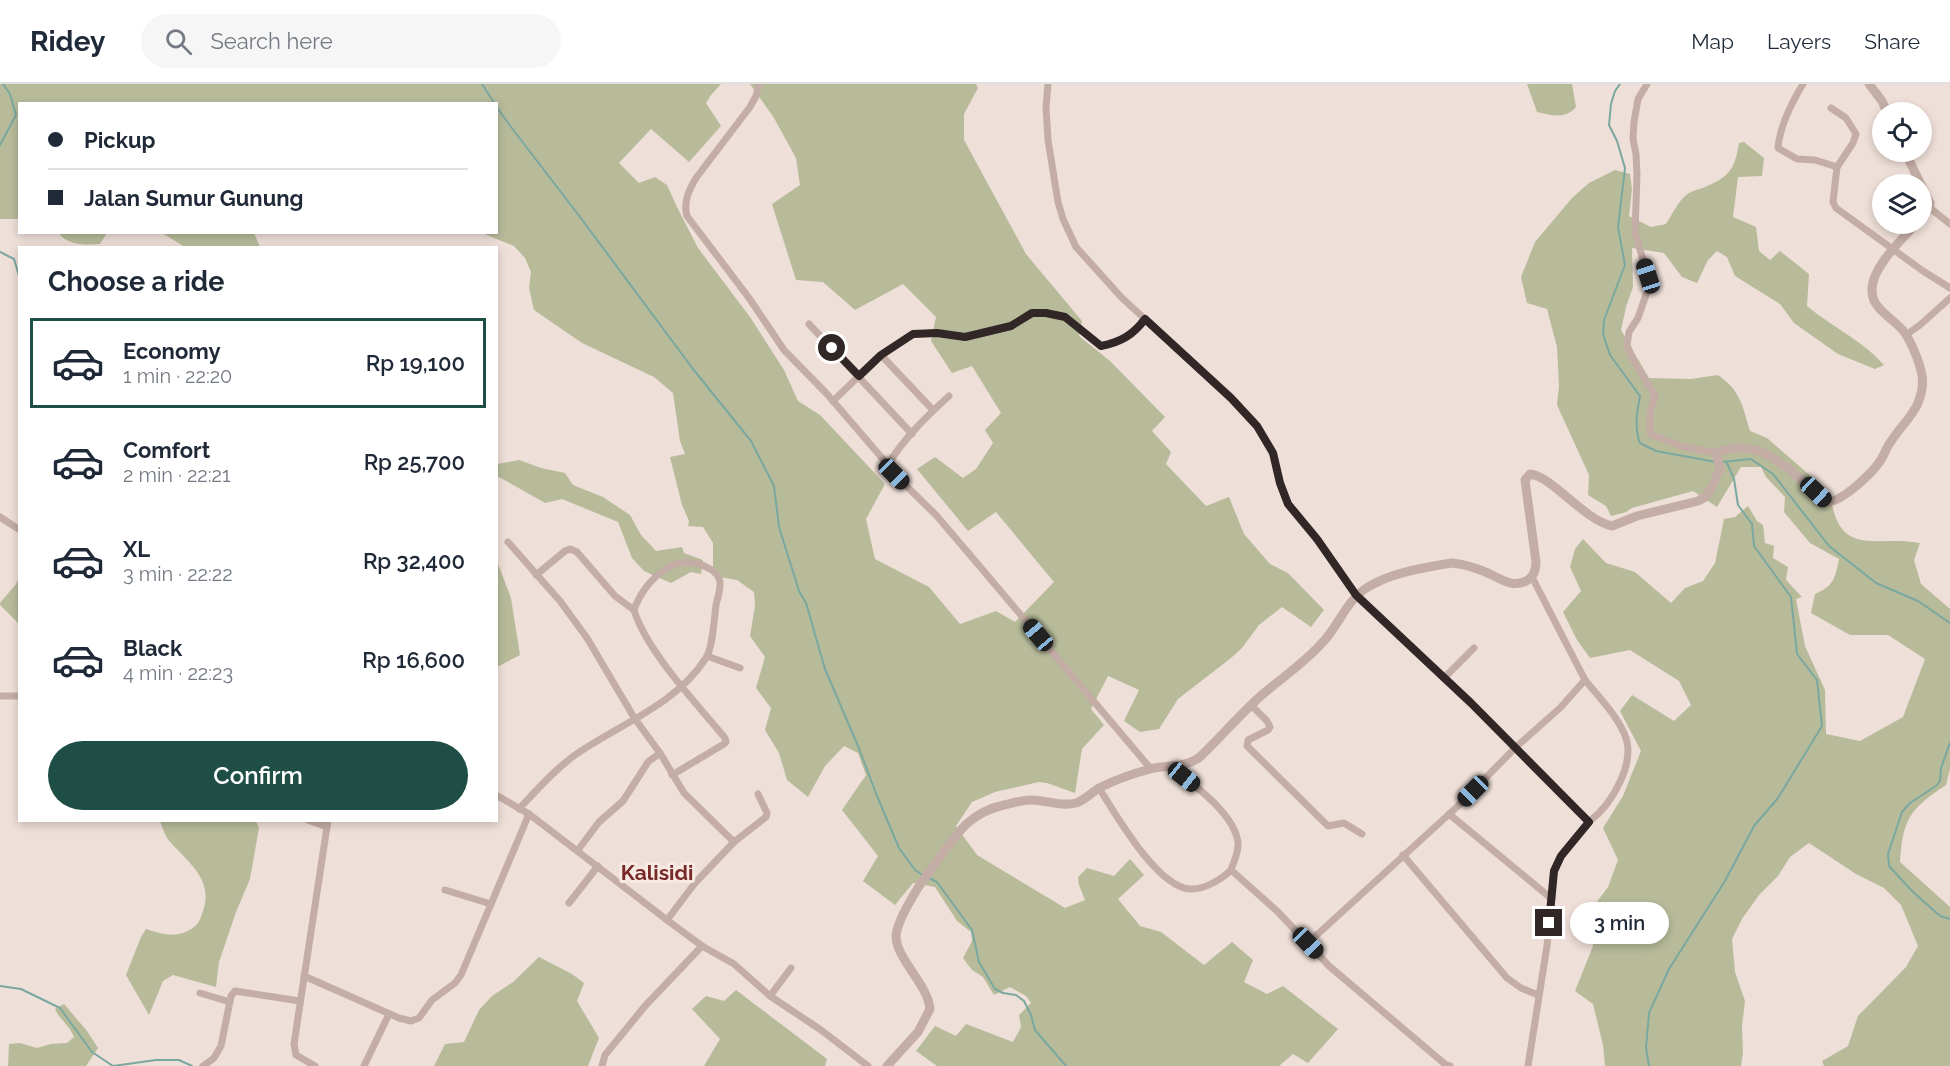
<!DOCTYPE html>
<html lang="en">
<head>
<meta charset="utf-8">
<style>
  :root { --surface:#fff; --page:#f6f6f7; --text:#1f2937; --muted:#747a83; --line:#e0e1e3; --accent:#1f4e47 }
  body { margin:0; font-family:Raleway,sans-serif; background:var(--page); color:var(--text); height:100vh; display:flex; flex-direction:column; font-size:22px; white-space:nowrap }
  * { box-sizing:border-box; margin:0 }
  p { font-size:20px; color:var(--muted) }
  .icon { flex:none; width:33px; height:33px; fill:none; stroke:currentColor; stroke-width:2; stroke-linecap:round; stroke-linejoin:round }
  .map { position:relative; flex:1; overflow:hidden }
  .side { position:absolute; left:18px; top:162px; width:480px; height:576px; display:flex; flex-direction:column; background:var(--surface); border-radius:0px; box-shadow:0 3px 9px #0003 }
  .side>* { flex:none }
  .top-card { position:absolute; left:18px; top:18px; width:480px; height:132px; border-radius:0px; box-shadow:0 3px 9px #0003; display:grid; align-content:center; height:132px; padding:0 30px; background:var(--surface) }
  .tools { position:absolute; left:1872px; top:18px; display:grid; gap:12px }
  .tools a { display:grid; place-items:center; width:60px; height:60px; border-radius:50%; background:var(--surface); box-shadow:0 3px 9px #0003; font-size:30px }
  .end { position:absolute; width:27px; height:27px; margin:-14px; border:8px solid #312726; background:#fff; box-shadow:0 0 0 3px #fff }
  .from { border-radius:50% }
  .bubble { position:absolute; height:42px; border-radius:21px; background:var(--surface); box-shadow:0 3px 9px #0003; font-size:20px; font-weight:600; line-height:42px; text-align:center }
  .car { position:absolute; width:18px; height:36px; margin:-18px -9px; border-radius:8px; box-shadow:0 0 4px 2px #0007; background:linear-gradient(#222 24%,#8ab4d8 0 40%,#222 0 76%,#8ab4d8 0 86%,#222 0) }
  .top-card b { display:flex; align-items:center; gap:21px; height:57px; font-size:22px }
  .top-card b+b { border-top:2px solid var(--line) }
  .top-card i { width:15px; height:15px; background:var(--text) }
  ul { padding:0; list-style:none }
  li { display:flex; align-items:center; gap:18px; height:90px; margin:0 12px 9px; padding:0 18px; border:3px solid transparent; border-radius:0px }
  li div { flex:1 }
  li b { display:block; font-size:22px }
  li em { font-style:normal; font-weight:600 }
  li.selected { border-color:var(--accent) }
  li>.icon { width:54px; height:54px; stroke-width:1.5 }
  h2 { padding:0 30px; font-size:27px; line-height:72px }
  .button { display:flex; gap:12px; margin-top:auto; padding:12px 30px }
  .button a { flex:1; height:69px; border-radius:36px; background:var(--accent); color:#fff; font-size:24px; font-weight:600; line-height:69px; text-align:center }
  header { display:flex; align-items:center; gap:36px; box-sizing:border-box; height:84px; padding:0 30px; background:var(--surface); border-bottom:2px solid var(--line) }
  header strong { font-size:28px }
  nav { display:flex; gap:33px; margin-inline-start:auto; font-size:21px }
  .search { width:420px; height:54px; background:var(--page); display:flex; align-items:center; gap:15px; box-sizing:border-box; padding:0 21px; border-radius:33px; color:var(--muted); font-size:22px }
  .map>svg:first-child { display:block }
</style>
</head>
<body>
<header>
<strong>Ridey</strong>
<div class="search"><svg class="icon" aria-label="search" viewBox="0 0 24 24"><circle cx="10" cy="10" r="6"/><path d="M15 15l6 6"/></svg>Search here</div>
<nav><a>Map</a><a>Layers</a><a>Share</a></nav>
</header>
<div class="map">
<svg width="1950" height="982" viewBox="0 0 1950 982">
  <rect width="100%" height="100%" fill="#eedfd8"/>
  <g fill="#b7bb9a">
    <polygon points="0,0 721,0 711,11 706,19 721,42 689,78 651,45 619,79 639,99 655,93 667,101 677,123 698,164 750,233 784,286 798,317 820,331 885,400 866,435 875,475 929,503 960,540 996,527 1015,538 1054,498 996,428 968,447 917,385 935,373 963,394 976,385 993,359 985,346 1001,329 972,282 952,289 931,257 936,233 903,200 855,226 823,198 796,196 772,120 800,101 796,74 774,34 750,0 976,0 978,4 964,30 964,56 1026,170 1082,237 1079,252 1110,277 1165,333 1152,347 1171,368 1166,380 1206,422 1229,413 1244,450 1270,480 1288,489 1324,526 1311,543 1282,523 1259,541 1242,564 1231,574 1178,615 1159,645 1140,648 1124,637 1139,606 1108,592 1091,625 1104,641 1082,665 1075,709 1047,699 1039,698 995,708 972,718 956,742 977,771 1065,824 1085,816 1079,801 1078,793 1087,784 1114,792 1130,775 1144,791 1118,815 1140,842 1161,848 1204,881 1232,858 1253,876 1244,898 1267,910 1283,902 1338,945 1308,979 1293,970 1279,982 937,982 916,967 935,942 956,952 966,940 1013,958 1021,943 1019,931 1031,919 1026,912 1010,903 994,911 983,893 972,886 963,874 972,857 971,848 957,837 935,803 913,799 895,821 863,797 878,772 842,726 866,691 858,669 844,662 825,682 808,713 787,696 779,669 765,646 771,624 756,604 765,573 750,552 755,522 754,508 737,496 713,492 713,459 703,443 688,442 689,437 682,421 670,373 685,370 680,357 673,309 654,293 582,259 534,226 529,204 531,188 525,174 514,162 482,149 496,148 496,20 20,20 19,135 0,135"/>
    <path d="M1527,0H1572L1576,23C1565,36 1551,31 1537,28Z"/>
    <path d="M1744,58L1764,74L1762,92L1738,93L1733,133L1756,143L1759,167L1770,176L1780,167L1809,190L1807,222C1832,243 1862,256 1884,281L1875,285L1838,270L1794,239L1780,220L1735,192L1727,173L1717,167L1708,176L1697,199L1682,193L1664,169L1632,164L1633,203L1626,223L1621,246L1649,294L1691,295L1718,291C1741,307 1742,321 1750,347L1767,354L1830,409C1839,475 1872,451 1920,459L1914,476L1921,500L1950,525V685L1946,701C1910,725 1903,734 1900,778L1950,823V982H1824L1822,977L1848,962L1858,932L1906,883L1918,862L1901,821L1884,804L1856,790L1809,759L1790,773L1778,792L1759,811L1742,835L1732,855L1735,888L1745,917L1742,942L1743,969L1741,982H1605L1603,961L1593,920L1575,907L1593,862L1590,827L1608,803L1618,776L1603,744L1623,712L1641,667L1620,627L1632,611L1674,637L1691,621L1679,597L1630,566L1590,574L1577,556L1563,528L1581,507L1570,483L1575,465L1583,455L1606,479L1635,488L1671,519L1685,504L1703,497L1715,479L1724,435L1735,433L1748,422L1757,437L1763,441L1765,459L1774,462L1773,474L1788,483L1786,496L1802,513L1796,515L1805,562L1825,606L1826,650L1860,657L1903,633L1925,575L1888,551H1850L1811,529L1815,510C1834,502 1835,494 1839,475L1810,459L1784,428L1785,413L1766,393L1761,383H1741L1717,423L1693,407L1632,424L1626,428L1611,432L1606,422L1588,411L1589,391L1557,321L1559,302L1557,263L1547,225L1527,219L1521,193L1535,158L1572,114L1589,99L1615,86L1630,90L1632,105L1629,132L1651,143L1666,140C1672,131 1679,115 1689,109C1694,106 1702,105 1707,102C1731,92 1735,83 1739,59Z"/>
    <path d="M59,149H107L100,160C87,161 67,162 59,149Z"/>
    <polygon points="162,149 254,149 260,163 185,163"/>
    <polygon points="519,376 541,384 565,389 573,401 603,413 630,431 641,451 656,467 682,463 684,469 703,476 701,490 691,488 671,499 644,487 632,474 618,438 562,415 545,419 499,393 497,394 497,380"/>
    <polygon points="497,477 511,514 520,571 497,583"/>
    <polygon points="19,493 19,540 0,521 0,519 16,500"/>
    <path d="M160,737H256L259,744L250,795L236,828L219,878L216,903L173,891L163,897L149,931L126,891L141,853L146,845C164,851 180,855 195,842C199,839 200,835 202,830C216,794 186,778 167,754C164,749 162,742 160,737Z"/>
    <polygon points="539,873 572,890 584,899 577,917 599,954 588,982 434,982 445,960 464,958 479,926 492,912 513,898"/>
    <polygon points="736,906 827,975 825,982 704,982 720,955 692,925 706,912 724,917"/>
    <path d="M64,920L87,947L98,964L86,982H8L9,960L20,959L37,964L51,960L67,959L74,953C70,942 60,936 55,925Z"/>
  </g>
  <g fill="none" stroke-linecap="round" stroke-linejoin="round">
    <g stroke="#7aa8a0" stroke-width="2">
      <polyline points="482,0 495,20"/>
      <path d="M1620,0L1615,7L1611,20L1609,41L1617,57L1625,84L1618,143L1625,181L1604,236L1603,250L1610,271L1640,312C1637,328 1634,343 1640,359L1656,367L1716,378"/>
      <polyline points="496,22 511,43 580,133 693,285 751,357 774,402 779,443 799,507 806,519 825,585 858,662 877,712 899,764 915,786 924,792"/>
      <polyline points="0,61 16,31 10,10 3,0"/>
      <polyline points="0,168 14,175 20,195"/>
      <polyline points="1722,378 1751,375 1773,390 1829,462 1876,499 1918,517 1950,539"/>
      <polyline points="1950,659 1941,684 1940,697 1936,702 1910,719 1902,728 1888,770 1889,782 1912,807 1940,832 1950,835"/>
      <polyline points="929,794 937,798 972,846 979,878 995,905 1003,909 1016,911 1024,917 1031,931 1035,946 1066,982"/>
      <polyline points="0,902 21,905 60,924 92,968 113,982 156,976 179,976 192,982"/>
      <polyline points="1649,982 1646,964 1649,929 1669,885 1725,797 1754,742 1778,714 1822,642 1817,596 1797,570 1791,513 1754,462 1752,440 1738,421 1734,395 1727,379"/>
    </g>
    <g stroke="#c4ada5" stroke-width="7">
      <path d="M759,0L756,12L750,23L696,94C689,106 683,118 687,132L749,214L784,266L827,310L888,381"/>
      <polyline points="1048,0 1046,23 1048,56 1058,118 1063,135 1076,163 1122,214 1231,314 1257,342 1273,369 1280,399 1288,420 1317,455 1356,511 1471,619 1589,738 1561,772 1554,787 1547,862 1528,982"/>
      <polyline points="1647,0 1638,15 1634,38 1633,55 1636,70 1637,91 1635,149 1648,192 1647,208 1638,234 1629,248 1627,261 1632,274 1655,312 1650,330 1650,350 1680,362 1716,369"/>
      <path d="M1803,0C1792,18 1780,42 1778,64L1797,75L1815,76L1837,83L1833,118L1836,124L1923,187L1950,204"/>
      <polyline points="1831,24 1846,34 1856,50 1853,59 1837,83"/>
      <polyline points="1930,124 1950,140"/>
      <polyline points="809,240 912,350"/>
      <polyline points="1906,251 1920,241 1950,214"/>
      <polyline points="881,271 933,326"/>
      <path d="M949,312C927,332 903,355 888,381L894,390L936,431L976,478L1151,685"/>
      <path d="M833,317L881,271L913,250L937,249L965,253L1011,242L1032,229H1045L1066,233L1101,262C1121,258 1133,251 1145,235"/>
      <polyline points="0,433 20,446"/>
      <polyline points="508,458 560,517 587,554 635,635 660,669 684,709 734,758"/>
      <polyline points="536,491 565,467 570,465 577,468 615,512 634,526"/>
      <polyline points="707,572 740,584"/>
      <polyline points="1444,594 1474,564"/>
      <path d="M1585,596C1598,612 1615,629 1624,649C1638,678 1611,721 1589,738"/>
      <polyline points="0,612 20,612"/>
      <polyline points="1252,622 1267,637 1270,643 1268,646 1248,656 1247,662 1326,740 1328,742 1344,739 1362,750"/>
      <path d="M1172,684C1193,700 1235,730 1238,759C1239,767 1234,777 1231,786"/>
      <path d="M1099,704C1116,731 1157,803 1190,805C1204,806 1222,795 1231,786L1277,827L1329,882L1446,981L1450,982"/>
      <polyline points="496,711 529,730 667,836 702,862 734,880 770,912 821,946 868,982"/>
      <path d="M519,725C536,707 554,686 575,671C619,640 675,622 706,574C713,563 714,535 716,521C719,507 726,494 710,485C677,465 645,495 634,526C647,568 697,620 725,654L726,658L724,660L672,691"/>
      <polyline points="1449,730 1552,815"/>
      <polyline points="308,736 327,743"/>
      <polyline points="578,766 599,738 623,717 648,678 660,669"/>
      <polyline points="1403,771 1507,894 1521,904 1538,911"/>
      <polyline points="445,806 491,820"/>
      <polyline points="569,819 598,782"/>
      <polyline points="667,836 695,799 734,758 766,733 767,729 758,710"/>
      <polyline points="1308,859 1458,722 1516,663 1560,624 1585,596 1532,493"/>
      <polyline points="304,892 399,934 411,937 419,934 432,916 455,899 461,891 529,730"/>
      <polyline points="200,909 230,918"/>
      <polyline points="770,912 791,884"/>
      <polyline points="203,982 214,974 221,962 231,912 235,907 300,917"/>
      <polyline points="315,982 296,971 294,960 328,736"/>
      <polyline points="364,982 389,930"/>
      <polyline points="602,982 605,971 645,922 702,862"/>
    </g>
    <g stroke="#c4ada5" stroke-width="9">
      <polyline points="1869,0 1882,17 1887,28"/>
      <polyline points="1905,68 1930,119 1930,124 1922,134"/>
      <path d="M887,982L918,948L930,925C928,900 896,875 896,852C897,836 919,801 929,788C953,758 963,730 1004,721C1013,719 1022,716 1031,716C1046,716 1061,723 1076,719C1085,716 1091,709 1099,704C1113,697 1135,689 1150,685C1168,680 1186,685 1201,672C1222,652 1241,629 1263,610C1283,593 1304,579 1322,559C1339,542 1346,516 1368,503C1393,488 1423,484 1451,479C1462,480 1473,483 1483,487C1497,492 1511,505 1526,497C1534,493 1536,486 1536,478L1525,396L1530,390C1552,392 1584,436 1612,442L1637,432L1698,417L1705,413L1710,407L1720,385L1716,369C1764,349 1794,393 1828,418C1842,417 1869,392 1878,380C1884,373 1886,363 1892,356C1900,343 1912,333 1918,319C1922,309 1924,297 1921,287C1919,277 1911,258 1905,249C1895,235 1872,226 1872,207C1871,184 1901,156 1916,140"/>
    </g>
  </g>
  <g fill="none" stroke-linecap="round" stroke-linejoin="round">
    <path stroke="#312726" stroke-width="8" d="M832,264L859,292L881,271L913,250L937,249L965,253L1011,242L1032,229H1046L1065,233L1101,262C1121,258 1133,251 1145,235L1231,314L1257,342L1273,369L1280,399L1288,420L1317,455L1356,511L1471,619L1589,738L1561,772L1554,787L1549,839"/>
  </g>
  <g text-anchor="middle" stroke-width="6" stroke-linejoin="round" paint-order="stroke">
    <g font-size="21" font-weight="bold" fill="#782826" stroke="#f6eae3">
      <text x="657" y="796">Kalisidi</text>
    </g>
  </g>
</svg>
<div class="tools">
<a><svg class="icon" aria-label="locate" viewBox="0 0 24 24"><circle cx="12" cy="12" r="6"/><path d="M12 2v4M12 18v4M2 12h4M18 12h4"/></svg></a>
<a><svg class="icon" aria-label="layers" viewBox="0 0 24 24"><path d="M12 4l9 5-9 5-9-5zM3 14l9 5 9-5"/></svg></a>
</div>
<i class="end from" style="left:832px;top:264px"></i>
<i class="end" style="left:1549px;top:839px"></i>
<div class="bubble" style="left:1570px;top:818px;width:99px">3 min</div>
<i class="car" style="left:1648px;top:192px;rotate:342deg"></i>
<i class="car" style="left:894px;top:390px;rotate:135deg"></i>
<i class="car" style="left:1816px;top:408px;rotate:133deg"></i>
<i class="car" style="left:1038px;top:551px;rotate:320deg"></i>
<i class="car" style="left:1184px;top:693px;rotate:129deg"></i>
<i class="car" style="left:1473px;top:707px;rotate:225deg"></i>
<i class="car" style="left:1308px;top:859px;rotate:136deg"></i>
<div class="top-card">
<b><i class="from"></i>Pickup</b>
<b><i></i>Jalan Sumur Gunung</b>
</div>
<section class="side">
<h2>Choose a ride</h2>
<ul>
<li class="selected"><svg class="icon" aria-label="car" viewBox="0 0 24 24"><path d="M5 17H2v-5l4-1 3-4h7l3 4 3 1v5h-3M9 17h6M6 11h13"/><circle cx="7" cy="17" r="2"/><circle cx="17" cy="17" r="2"/></svg><div><b>Economy</b><p>1 min · 22:20</p></div><em>Rp 19,100</em></li>
<li><svg class="icon" aria-label="car" viewBox="0 0 24 24"><path d="M5 17H2v-5l4-1 3-4h7l3 4 3 1v5h-3M9 17h6M6 11h13"/><circle cx="7" cy="17" r="2"/><circle cx="17" cy="17" r="2"/></svg><div><b>Comfort</b><p>2 min · 22:21</p></div><em>Rp 25,700</em></li>
<li><svg class="icon" aria-label="car" viewBox="0 0 24 24"><path d="M5 17H2v-5l4-1 3-4h7l3 4 3 1v5h-3M9 17h6M6 11h13"/><circle cx="7" cy="17" r="2"/><circle cx="17" cy="17" r="2"/></svg><div><b>XL</b><p>3 min · 22:22</p></div><em>Rp 32,400</em></li>
<li><svg class="icon" aria-label="car" viewBox="0 0 24 24"><path d="M5 17H2v-5l4-1 3-4h7l3 4 3 1v5h-3M9 17h6M6 11h13"/><circle cx="7" cy="17" r="2"/><circle cx="17" cy="17" r="2"/></svg><div><b>Black</b><p>4 min · 22:23</p></div><em>Rp 16,600</em></li>
</ul>
<div class="button"><a>Confirm</a></div>
</section>
</div>
</body>
</html>
